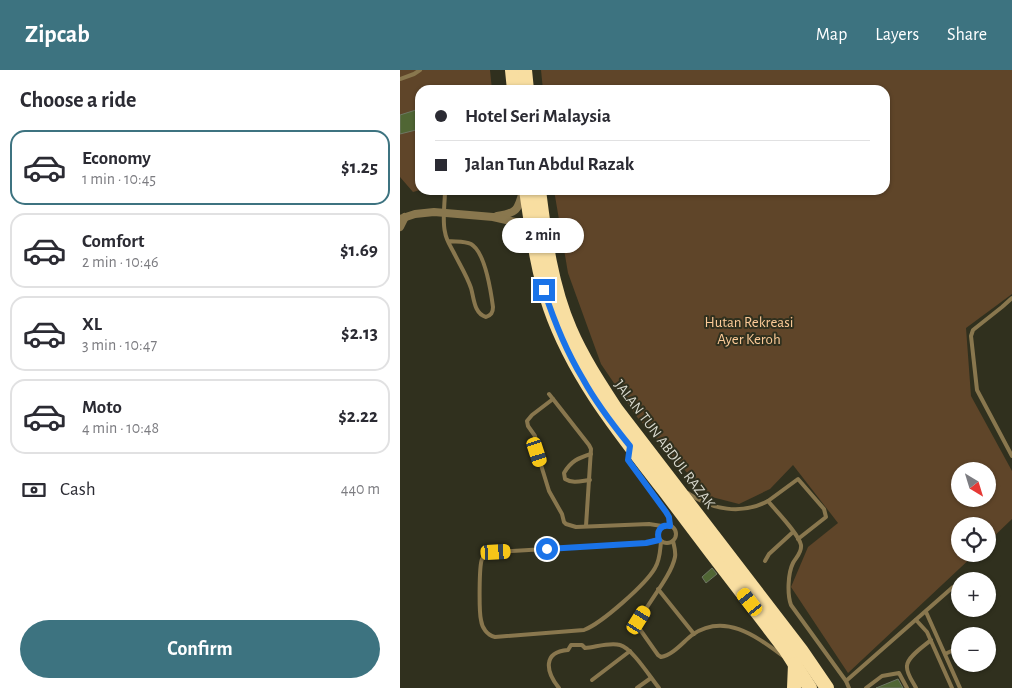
<!DOCTYPE html>
<html lang="en">
<head>
<meta charset="utf-8">
<style>
  :root { --surface:#fff; --page:#f2f2f3; --text:#2b2b33; --muted:#7c7c81; --line:#e1e1e2; --accent:#3d7380 }
  body { margin:0; font-family:"Alegreya Sans",sans-serif; background:var(--page); color:var(--text); height:100vh; display:flex; flex-direction:column; font-size:19px; white-space:nowrap }
  * { box-sizing:border-box; margin:0 }
  p { font-size:16px; color:var(--muted) }
  .icon { flex:none; width:28px; height:28px; fill:none; stroke:currentColor; stroke-width:2; stroke-linecap:round; stroke-linejoin:round }
  .map { position:relative; flex:1; overflow:hidden }
  .side { display:flex; flex-direction:column; background:var(--surface); width:400px }
  .side>* { flex:none }
  .hud { position:absolute; left:15px; top:15px; width:475px; height:110px; border-radius:15px; box-shadow:0 1px 4px #0004; display:grid; align-content:center; height:110px; padding:0 20px; background:var(--surface) }
  .needle { width:32px; rotate:142deg }
  .controls { position:absolute; left:551px; top:392px; display:grid; gap:10px }
  .controls a { display:grid; place-items:center; width:45px; height:45px; border-radius:50%; background:var(--surface); box-shadow:0 1px 4px #0004; font-size:25px }
  .end { position:absolute; width:22px; height:22px; margin:-11px; border:6px solid #1a73e8; background:#fff; box-shadow:0 0 0 2px #fff }
  .from { border-radius:50% }
  .bubble { position:absolute; height:35px; border-radius:18px; background:var(--surface); box-shadow:0 1px 4px #0004; font-size:16px; font-weight:700; line-height:35px; text-align:center }
  .car { position:absolute; width:15px; height:30px; margin:-15px -8px; border-radius:6px; box-shadow:0 0 4px 1px #0007; background:linear-gradient(#f5c518 24%,#345 0 40%,#f5c518 0 76%,#345 0 86%,#f5c518 0) }
  .hud b { display:flex; align-items:center; gap:18px; height:48px; font-size:19px }
  .hud b+b { border-top:1px solid var(--line) }
  .hud i { width:12px; height:12px; background:var(--text) }
  ul { padding:0; list-style:none }
  li { display:flex; align-items:center; gap:15px; height:75px; margin:0 10px 8px; padding:0 10px; border:2px solid var(--line); border-radius:15px }
  li div { flex:1 }
  li b { display:block; font-size:19px }
  li em { font-style:normal; font-weight:700 }
  li.on { border-color:var(--accent) }
  li>.icon { width:45px; height:45px; stroke-width:1.5 }
  h2 { padding:0 20px; font-size:22px; line-height:60px }
  .pay { display:flex; align-items:center; gap:12px; height:55px; padding:0 20px; font-size:19px }
  .pay p { margin-inline-start:auto }
  .button { display:flex; gap:10px; margin-top:auto; padding:10px 20px }
  .button a { flex:1; height:58px; border-radius:30px; background:var(--accent); color:#fff; font-size:20px; font-weight:700; line-height:58px; text-align:center }
  header { display:flex; align-items:center; gap:30px; box-sizing:border-box; height:70px; padding:0 25px; background:var(--accent); color:#fff }
  header strong { font-size:24px }
  nav { display:flex; gap:28px; margin-inline-start:auto; font-size:18px }
  main { display:flex; flex:1; min-height:0 }
  .map>svg:first-child { display:block }
</style>
</head>
<body>
<header>
<strong>Zipcab</strong>
<nav><a>Map</a><a>Layers</a><a>Share</a></nav>
</header>
<main>
<section class="side">
<h2>Choose a ride</h2>
<ul>
<li class="on"><svg class="icon" aria-label="car" viewBox="0 0 24 24"><path d="M5 17H2v-5l4-1 3-4h7l3 4 3 1v5h-3M9 17h6M6 11h13"/><circle cx="7" cy="17" r="2"/><circle cx="17" cy="17" r="2"/></svg><div><b>Economy</b><p>1 min · 10:45</p></div><em>$1.25</em></li>
<li><svg class="icon" aria-label="car" viewBox="0 0 24 24"><path d="M5 17H2v-5l4-1 3-4h7l3 4 3 1v5h-3M9 17h6M6 11h13"/><circle cx="7" cy="17" r="2"/><circle cx="17" cy="17" r="2"/></svg><div><b>Comfort</b><p>2 min · 10:46</p></div><em>$1.69</em></li>
<li><svg class="icon" aria-label="car" viewBox="0 0 24 24"><path d="M5 17H2v-5l4-1 3-4h7l3 4 3 1v5h-3M9 17h6M6 11h13"/><circle cx="7" cy="17" r="2"/><circle cx="17" cy="17" r="2"/></svg><div><b>XL</b><p>3 min · 10:47</p></div><em>$2.13</em></li>
<li><svg class="icon" aria-label="car" viewBox="0 0 24 24"><path d="M5 17H2v-5l4-1 3-4h7l3 4 3 1v5h-3M9 17h6M6 11h13"/><circle cx="7" cy="17" r="2"/><circle cx="17" cy="17" r="2"/></svg><div><b>Moto</b><p>4 min · 10:48</p></div><em>$2.22</em></li>
</ul>
<div class="pay"><svg class="icon" aria-label="cash" viewBox="0 0 24 24"><path d="M3 7h18v10H3z"/><circle cx="12" cy="12" r="2"/></svg>Cash<p>440 m</p></div>
<div class="button"><a>Confirm</a></div>
</section>
<div class="map">
<svg width="612" height="618" viewBox="0 0 612 618">
  <rect width="100%" height="100%" fill="#30301e"/>
  <g fill="#5f4529" fill-rule="evenodd">
    <polygon points="0,0 90,0 92,20 20,20 20,120 13,122 0,107"/>
    <path d="M141,0H612V224L566,258L571,326L612,401V449L588,472V456H560V484H575L448,603L391,517L408,477L438,453L393,395L370,419L339,434L308,426L237,347L201,294L168,203L154,120H485V20H143ZM560,401H588V429H560Z"/>
  </g>
  <g fill="#506634" stroke="#6e7764">
    <polygon points="19,39 20,59 0,64 0,45"/>
    <polygon points="312,498 317,504 306,513 302,507"/>
    <polygon points="498,609 503,618 476,618"/>
  </g>
  <g fill="none" stroke-linecap="round" stroke-linejoin="round">
    <g stroke="#89774e" stroke-width="4">
      <polyline points="0,9 14,4 20,0"/>
      <path d="M45,120C45,133 42,150 45,162C46,170 51,177 54,183C60,195 67,206 71,218C74,228 74,244 86,247C91,245 93,243 93,237C91,222 85,182 71,174C65,171 55,172 48,171"/>
      <polyline points="612,228 602,237 573,260 571,266 577,320 612,386"/>
      <polyline points="149,324 153,329 132,345 127,351 128,356 135,366 137,382 149,421 162,444 164,452 166,454 176,457 249,454 262,456"/>
      <polyline points="153,329 189,375 191,379 186,456"/>
      <polyline points="229,382 228,390 266,441 269,447 271,456"/>
      <path d="M190,410C181,411 173,414 165,409L164,403C171,391 178,388 191,384"/>
      <path d="M288,423C311,440 342,445 368,431C376,441 399,464 401,475C402,483 396,487 393,493C388,503 387,524 391,535L446,611L449,618"/>
      <polyline points="368,431 398,409 424,439 426,447 398,469"/>
      <circle cx="267" cy="464" r="9"/>
      <path d="M259,469L246,473L96,482C90,482 85,484 82,489C79,496 79,542 81,550C82,558 87,565 95,567L184,560C202,553 246,514 255,498C260,490 260,481 261,472"/>
      <path d="M273,471C274,476 276,481 275,487C271,507 247,533 238,553L239,558L258,585L261,587C273,585 283,572 292,565C325,542 357,567 383,586"/>
      <polyline points="365,491 369,484 393,462"/>
      <polyline points="258,519 294,564"/>
      <polyline points="526,542 560,618"/>
      <polyline points="516,550 527,562 552,618"/>
      <polyline points="545,584 560,577"/>
      <polyline points="192,610 230,581"/>
      <polyline points="446,611 553,517"/>
      <path d="M159,618C146,602 142,582 168,580L171,575H182L185,578C196,577 210,572 220,575C232,578 250,607 259,618"/>
      <polyline points="237,618 251,608"/>
      <polyline points="466,618 482,606 499,603 507,618"/>
      <path d="M516,618C513,612 506,603 507,596C507,587 524,576 531,570"/>
    </g>
    <g stroke="#89774e" stroke-width="8">
      <path d="M97,146C117,143 118,140 123,121"/>
      <polyline points="0,149 15,144 34,142 93,147 115,152 134,152"/>
      <polyline points="0,157 5,147"/>
    </g>
    <g stroke="#f8dea1" stroke-width="14">
      <polyline points="112,0 114,20"/>
      <polyline points="125,0 127,20"/>
      <path d="M126,120C132,160 137,200 150,238C174,307 220,363 264,420C304,473 345,527 385,579L410,618"/>
      <path d="M139,120C145,167 151,215 170,259C182,287 199,313 216,339L401,580L427,618"/>
      <polyline points="394,618 395,594"/>
    </g>
  </g>
  <g fill="none" stroke-linecap="round" stroke-linejoin="round">
    <path stroke="#1a73e8" stroke-width="6" d="M144,220C154,251 166,281 183,309C196,333 213,355 230,376L228,390L266,442L269,447L270,456C261,454 256,461 259,470L246,473L147,479"/>
  </g>
  <g text-anchor="middle" stroke-width="4" stroke-linejoin="round" paint-order="stroke">
    <g font-size="15" fill="#fccb98" stroke="#30301e">
      <text x="349" y="257">Hutan Rekreasi<tspan x="349" dy="17">Ayer Keroh</tspan></text>
    </g>
    <g font-size="15" fill="#d8d8cd" stroke="#30301e">
      <text transform="translate(265 374) rotate(53)" y="5">JALAN TUN ABDUL RAZAK</text>
    </g>
  </g>
</svg>
<div class="controls">
<a><svg class="needle" viewBox="-14 -14 28 28"><path d="M0-13l5 13h-10z" fill="#e53935"/><path d="M0 13l5-13h-10z" fill="#7c7c81"/></svg></a>
<a><svg class="icon" aria-label="locate" viewBox="0 0 24 24"><circle cx="12" cy="12" r="6"/><path d="M12 2v4M12 18v4M2 12h4M18 12h4"/></svg></a>
<a>+</a>
<a>−</a>
</div>
<i class="end from" style="left:147px;top:479px"></i>
<i class="end" style="left:144px;top:220px"></i>
<div class="bubble" style="left:102px;top:148px;width:82px">2 min</div>
<i class="car" style="left:137px;top:382px;rotate:162deg"></i>
<i class="car" style="left:96px;top:482px;rotate:87deg"></i>
<i class="car" style="left:350px;top:532px;rotate:322deg"></i>
<i class="car" style="left:239px;top:550px;rotate:32deg"></i>
<div class="hud">
<b><i class="from"></i>Hotel Seri Malaysia</b>
<b><i></i>Jalan Tun Abdul Razak</b>
</div>
</div>
</main>
</body>
</html>
